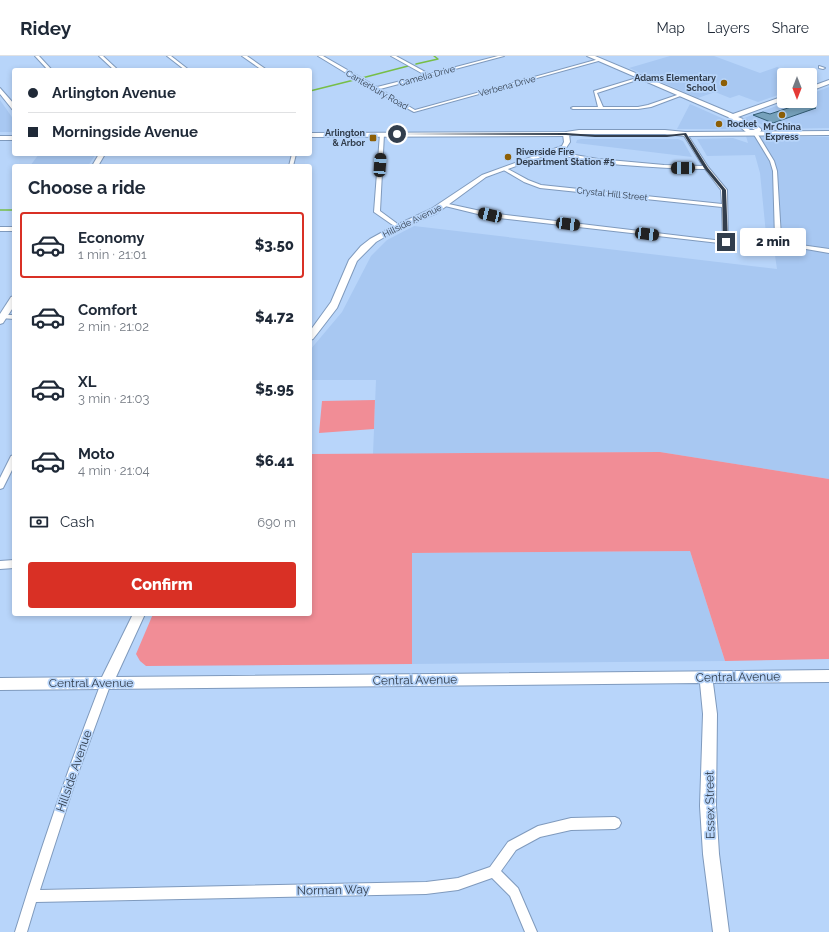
<!DOCTYPE html>
<html lang="en">
<head>
<meta charset="utf-8">
<style>
  :root { --surface:#fff; --page:#f6f6f7; --text:#1f2937; --muted:#747a83; --line:#e0e1e3; --accent:#d93025 }
  body { margin:0; font-family:Raleway,sans-serif; background:var(--page); color:var(--text); height:100vh; display:flex; flex-direction:column; font-size:15px; white-space:nowrap }
  * { box-sizing:border-box; margin:0 }
  p { font-size:13px; color:var(--muted) }
  .icon { flex:none; width:22px; height:22px; fill:none; stroke:currentColor; stroke-width:2; stroke-linecap:round; stroke-linejoin:round }
  .map { position:relative; flex:1; overflow:hidden }
  .side { position:absolute; left:12px; top:108px; width:300px; height:452px; display:flex; flex-direction:column; background:var(--surface); border-radius:4px; box-shadow:0 2px 6px #0003 }
  .side>* { flex:none }
  .top-card { position:absolute; left:12px; top:12px; width:300px; height:88px; border-radius:4px; box-shadow:0 2px 6px #0003; display:grid; align-content:center; height:88px; padding:0 16px; background:var(--surface) }
  .needle { width:26px; rotate:180deg }
  .fabs { position:absolute; left:777px; top:12px; display:grid; gap:8px }
  .fabs a { display:grid; place-items:center; width:40px; height:40px; border-radius:4px; background:var(--surface); box-shadow:0 2px 6px #0003; font-size:20px }
  .end { position:absolute; width:18px; height:18px; margin:-9px; border:5px solid #323e4d; background:#fff; box-shadow:0 0 0 2px #fff }
  .from { border-radius:50% }
  .bubble { position:absolute; height:28px; border-radius:4px; background:var(--surface); box-shadow:0 2px 6px #0003; font-size:13px; font-weight:800; line-height:28px; text-align:center }
  .car { position:absolute; width:12px; height:24px; margin:-12px -6px; border-radius:5px; box-shadow:0 0 3px 1px #0007; background:linear-gradient(#222 24%,#8ab4d8 0 40%,#222 0 76%,#8ab4d8 0 86%,#222 0) }
  .top-card b { display:flex; align-items:center; gap:14px; height:38px; font-size:15px }
  .top-card b+b { border-top:1px solid var(--line) }
  .top-card i { width:10px; height:10px; background:var(--text) }
  ul { padding:0; list-style:none }
  li { display:flex; align-items:center; gap:12px; height:66px; margin:0 8px 6px; padding:0 8px; border:2px solid transparent; border-radius:4px }
  li div { flex:1 }
  li b { display:block; font-size:15px }
  li em { font-style:normal; font-weight:800 }
  li.on { border-color:var(--accent) }
  li>.icon { width:36px; height:36px; stroke-width:1.5 }
  h2 { padding:0 16px; font-size:18px; line-height:48px }
  .pay { display:flex; align-items:center; gap:10px; height:44px; padding:0 16px; font-size:15px }
  .pay p { margin-inline-start:auto }
  .cta { display:flex; gap:8px; margin-top:auto; padding:8px 16px }
  .cta a { flex:1; height:46px; border-radius:4px; background:var(--accent); color:#fff; font-size:16px; font-weight:800; line-height:46px; text-align:center }
  header { display:flex; align-items:center; gap:24px; box-sizing:border-box; height:56px; padding:0 20px; background:var(--surface); border-bottom:1px solid var(--line) }
  header strong { font-size:19px }
  nav { display:flex; gap:22px; margin-inline-start:auto; font-size:14px }
  .map>svg:first-child { display:block }
</style>
</head>
<body>
<header>
<strong>Ridey</strong>
<nav><a>Map</a><a>Layers</a><a>Share</a></nav>
</header>
<div class="map">
<svg width="829" height="876" viewBox="0 0 829 876">
  <rect width="100%" height="100%" fill="#b8d5fa"/>
  <g fill="#a8c8f2">
    <polygon points="670,0 714,0 760,17 777,11 798,19 784,19 784,37 758,46 739,39 730,42 715,36 698,42 629,12"/>
    <polygon points="829,31 829,72 774,73 744,62 790,45 810,45 810,38"/>
    <polygon points="0,44 14,64 14,76 0,76"/>
    <polygon points="690,48 724,63 737,72 734,73 677,73"/>
    <polygon points="746,80 829,81 829,423 660,396 373,398 376,324 310,324 310,294 342,256 371,200 387,184 414,170 777,213 772,179 766,178 760,117 755,99 707,100 697,83 733,82 748,87"/>
    <polygon points="581,83 678,83 683,85 692,101 576,87 577,84"/>
    <polygon points="39,98 96,98 88,110 30,110"/>
    <polygon points="690,495 725,605 412,608 412,497"/>
  </g>
  <g fill="#f18d96">
    <polygon points="375,344 374,373 319,377 322,345"/>
    <polygon points="660,396 829,423 829,603 725,605 690,495 412,497 412,608 146,610 140,605 136,598 153,558 310,558 310,398"/>
  </g>
  <g fill="none" stroke-linecap="round" stroke-linejoin="round">
    <g stroke="#77be47" stroke-width="1.5">
      <polyline points="416,8 438,3 434,0"/>
      <polyline points="362,22 408,10"/>
      <polyline points="310,35 354,24"/>
      <polyline points="0,154 14,154"/>
    </g>
  </g>
  <polygon fill="#76a1bb" stroke="#325c73" points="806,46 816,52 773,67 753,59 763,56 770,58"/>
  <g fill="none" stroke-linecap="round" stroke-linejoin="round">
    <defs>
      <g id="street">
        <polygon points="35,0 39,0 52,14 48,14"/>
        <polygon points="99,0 103,0 118,14 114,14"/>
        <polygon points="167,0 171,0 189,14 185,14"/>
        <polygon points="242,0 247,0 267,14 262,14"/>
        <polygon points="318,0 323,0 377,31 425,19 391,0 396,0 429,18 498,0 504,0 380,33 415,54 599,3 602,4 414,56 374,34"/>
        <polygon points="819,10 825,12 823,13 819,12"/>
        <polygon points="640,21 643,22 597,37 603,51 638,51 648,49 680,38 683,39 651,51 638,53 573,53 571,52 573,51 598,51 594,35"/>
        <polygon points="753,76 757,77 774,105 777,115 781,181 787,187 829,193 829,197 783,189 775,182 773,115 770,105 753,77"/>
        <polygon points="382,77 384,78 380,155 399,169 399,171 397,172 374,156 380,78"/>
        <path d="M685,77L687,78L708,111L727,134L728,188L490,161L441,149L444,147L490,157L723,185L722,151L540,132L524,126L502,113L506,112L528,124L541,129L722,148L721,134L705,113C678,113 651,111 624,109C603,107 572,106 555,94L557,93L575,99L598,103L664,109L703,110L683,78Z"/>
        <polygon points="292,98 296,98 293,110 289,110"/>
        <rect x="0" y="171" width="14" height="4"/>
        <polygon points="3,259 14,259 14,263 1,262 1,260"/>
        <polygon points="14,399 14,410 3,432 0,433 0,422 11,400"/>
        <polygon points="14,504 14,512 0,513 0,505"/>
        <path d="M106,622L109,624L111,627L77,720L40,834L426,826L458,822L490,811L508,786L538,770L571,762L615,761L619,763L621,767L619,771L615,773L571,774L540,781L516,794L501,815L518,832L537,876H525L510,840L492,822L458,834L426,838L36,846L27,876H15C41,792 69,709 101,627L103,624Z"/>
      </g>
      <g id="secondary">
        <path d="M587,0H595L733,58L784,40V44L738,61L755,68L761,73V75L755,79L746,76L728,61ZM741,66L755,74H750Z"/>
        <polygon points="829,24 829,28 810,35 810,31"/>
        <polygon points="0,32 14,48 14,54 12,53 0,38"/>
        <polygon points="566,76 569,78 570,86 566,92 486,121 437,157 395,175 376,186 357,205 337,252 317,278 313,283 310,284 310,275 331,246 349,204 361,190 370,183 390,172 431,153 482,119 562,90 564,86 563,78"/>
        <polygon points="99,98 105,98 98,110 92,110"/>
        <polygon points="14,240 14,250 3,267 0,268 0,258 11,241"/>
        <polygon points="133,558 145,558 116,621 829,614 829,626 713,627 717,658 716,750 719,798 729,876 713,876 703,798 700,750 703,658 700,627 0,634 0,622 102,621"/>
      </g>
      <g id="primary">
        <polygon points="579,74 665,74 685,76 829,75 829,79 685,80 665,78 579,78 566,80 310,81 310,77 566,76"/>
        <rect x="0" y="80" width="14" height="4"/>
      </g>
    </defs>
    <use href="#street" stroke="#7f9abd" stroke-width="2"/>
    <use href="#secondary" stroke="#7f9abd" stroke-width="2"/>
    <use href="#primary" stroke="#7f9abd" stroke-width="2"/>
    <use href="#street" fill="#fff" fill-rule="evenodd"/>
    <use href="#secondary" fill="#fff" fill-rule="evenodd"/>
    <use href="#primary" fill="#fff" fill-rule="evenodd"/>
  </g>
  <polygon fill="#323e4d" points="566,77 595,79 667,79 686,77 708,112 726,134 728,186 726,188 723,186 722,134 704,112 684,79 667,81 595,81 566,79 395,78"/>
  <g fill="#8d5f06" stroke="#b8d5fa" stroke-width="1.5">
    <circle cx="724" cy="27" r="4"/>
    <circle cx="782" cy="59" r="4"/>
    <circle cx="719" cy="68" r="4"/>
    <rect x="369" y="78" width="8" height="8" rx="2"/>
    <circle cx="508" cy="101" r="4"/>
  </g>
  <g text-anchor="middle" stroke-width="3.5" stroke-linejoin="round" paint-order="stroke">
    <g font-size="9" fill="#323e4d" stroke="#b8d5fa">
      <text transform="translate(427 20) rotate(-15)" y="3">Camelia Drive</text>
      <text transform="translate(507 30) rotate(-15)" y="3">Verbena Drive</text>
      <text transform="translate(377 34) rotate(30)" y="3">Canterbury Road</text>
      <text transform="translate(612 138) rotate(6)" y="3">Crystal Hill Street</text>
      <text transform="translate(412 165) rotate(-26)" y="3">Hillside Avenue</text>
    </g>
    <g font-size="9" font-weight="bold" fill="#323e4d" stroke="#b8d5fa" text-anchor="end">
      <text x="716" y="25">Adams Elementary<tspan x="716" dy="10">School</tspan></text>
      <text x="727" y="71" text-anchor="start">Rocket</text>
      <text x="782" y="74" text-anchor="middle">Mr China<tspan x="782" dy="10">Express</tspan></text>
      <text x="365" y="80">Arlington<tspan x="365" dy="10">&amp; Arbor</tspan></text>
      <text x="516" y="99" text-anchor="start">Riverside Fire<tspan x="516" dy="10">Department Station #5</tspan></text>
    </g>
    <g font-size="12" fill="#323e4d" stroke="#b8d5fa">
      <text transform="translate(738 621) rotate(-1)" y="4">Central Avenue</text>
      <text transform="translate(415 624) rotate(-1)" y="4">Central Avenue</text>
      <text x="91" y="631">Central Avenue</text>
      <text transform="translate(74 715) rotate(-71)" y="4">Hillside Avenue</text>
      <text transform="translate(710 749) rotate(-91)" y="4">Essex Street</text>
      <text transform="translate(333 834) rotate(-1)" y="4">Norman Way</text>
    </g>
  </g>
</svg>
<div class="fabs">
<a><svg class="needle" viewBox="-14 -14 28 28"><path d="M0-13l5 13h-10z" fill="#e53935"/><path d="M0 13l5-13h-10z" fill="#747a83"/></svg></a>
</div>
<i class="end from" style="left:397px;top:78px"></i>
<i class="end" style="left:726px;top:186px"></i>
<div class="bubble" style="left:740px;top:172px;width:66px">2 min</div>
<i class="car" style="left:380px;top:109px;rotate:4deg"></i>
<i class="car" style="left:683px;top:112px;rotate:269deg"></i>
<i class="car" style="left:490px;top:159px;rotate:283deg"></i>
<i class="car" style="left:568px;top:168px;rotate:97deg"></i>
<i class="car" style="left:647px;top:178px;rotate:97deg"></i>
<div class="top-card">
<b><i class="from"></i>Arlington Avenue</b>
<b><i></i>Morningside Avenue</b>
</div>
<section class="side">
<h2>Choose a ride</h2>
<ul>
<li class="on"><svg class="icon" aria-label="car" viewBox="0 0 24 24"><path d="M5 17H2v-5l4-1 3-4h7l3 4 3 1v5h-3M9 17h6M6 11h13"/><circle cx="7" cy="17" r="2"/><circle cx="17" cy="17" r="2"/></svg><div><b>Economy</b><p>1 min · 21:01</p></div><em>$3.50</em></li>
<li><svg class="icon" aria-label="car" viewBox="0 0 24 24"><path d="M5 17H2v-5l4-1 3-4h7l3 4 3 1v5h-3M9 17h6M6 11h13"/><circle cx="7" cy="17" r="2"/><circle cx="17" cy="17" r="2"/></svg><div><b>Comfort</b><p>2 min · 21:02</p></div><em>$4.72</em></li>
<li><svg class="icon" aria-label="car" viewBox="0 0 24 24"><path d="M5 17H2v-5l4-1 3-4h7l3 4 3 1v5h-3M9 17h6M6 11h13"/><circle cx="7" cy="17" r="2"/><circle cx="17" cy="17" r="2"/></svg><div><b>XL</b><p>3 min · 21:03</p></div><em>$5.95</em></li>
<li><svg class="icon" aria-label="car" viewBox="0 0 24 24"><path d="M5 17H2v-5l4-1 3-4h7l3 4 3 1v5h-3M9 17h6M6 11h13"/><circle cx="7" cy="17" r="2"/><circle cx="17" cy="17" r="2"/></svg><div><b>Moto</b><p>4 min · 21:04</p></div><em>$6.41</em></li>
</ul>
<div class="pay"><svg class="icon" aria-label="cash" viewBox="0 0 24 24"><path d="M3 7h18v10H3z"/><circle cx="12" cy="12" r="2"/></svg>Cash<p>690 m</p></div>
<div class="cta"><a>Confirm</a></div>
</section>
</div>
</body>
</html>
